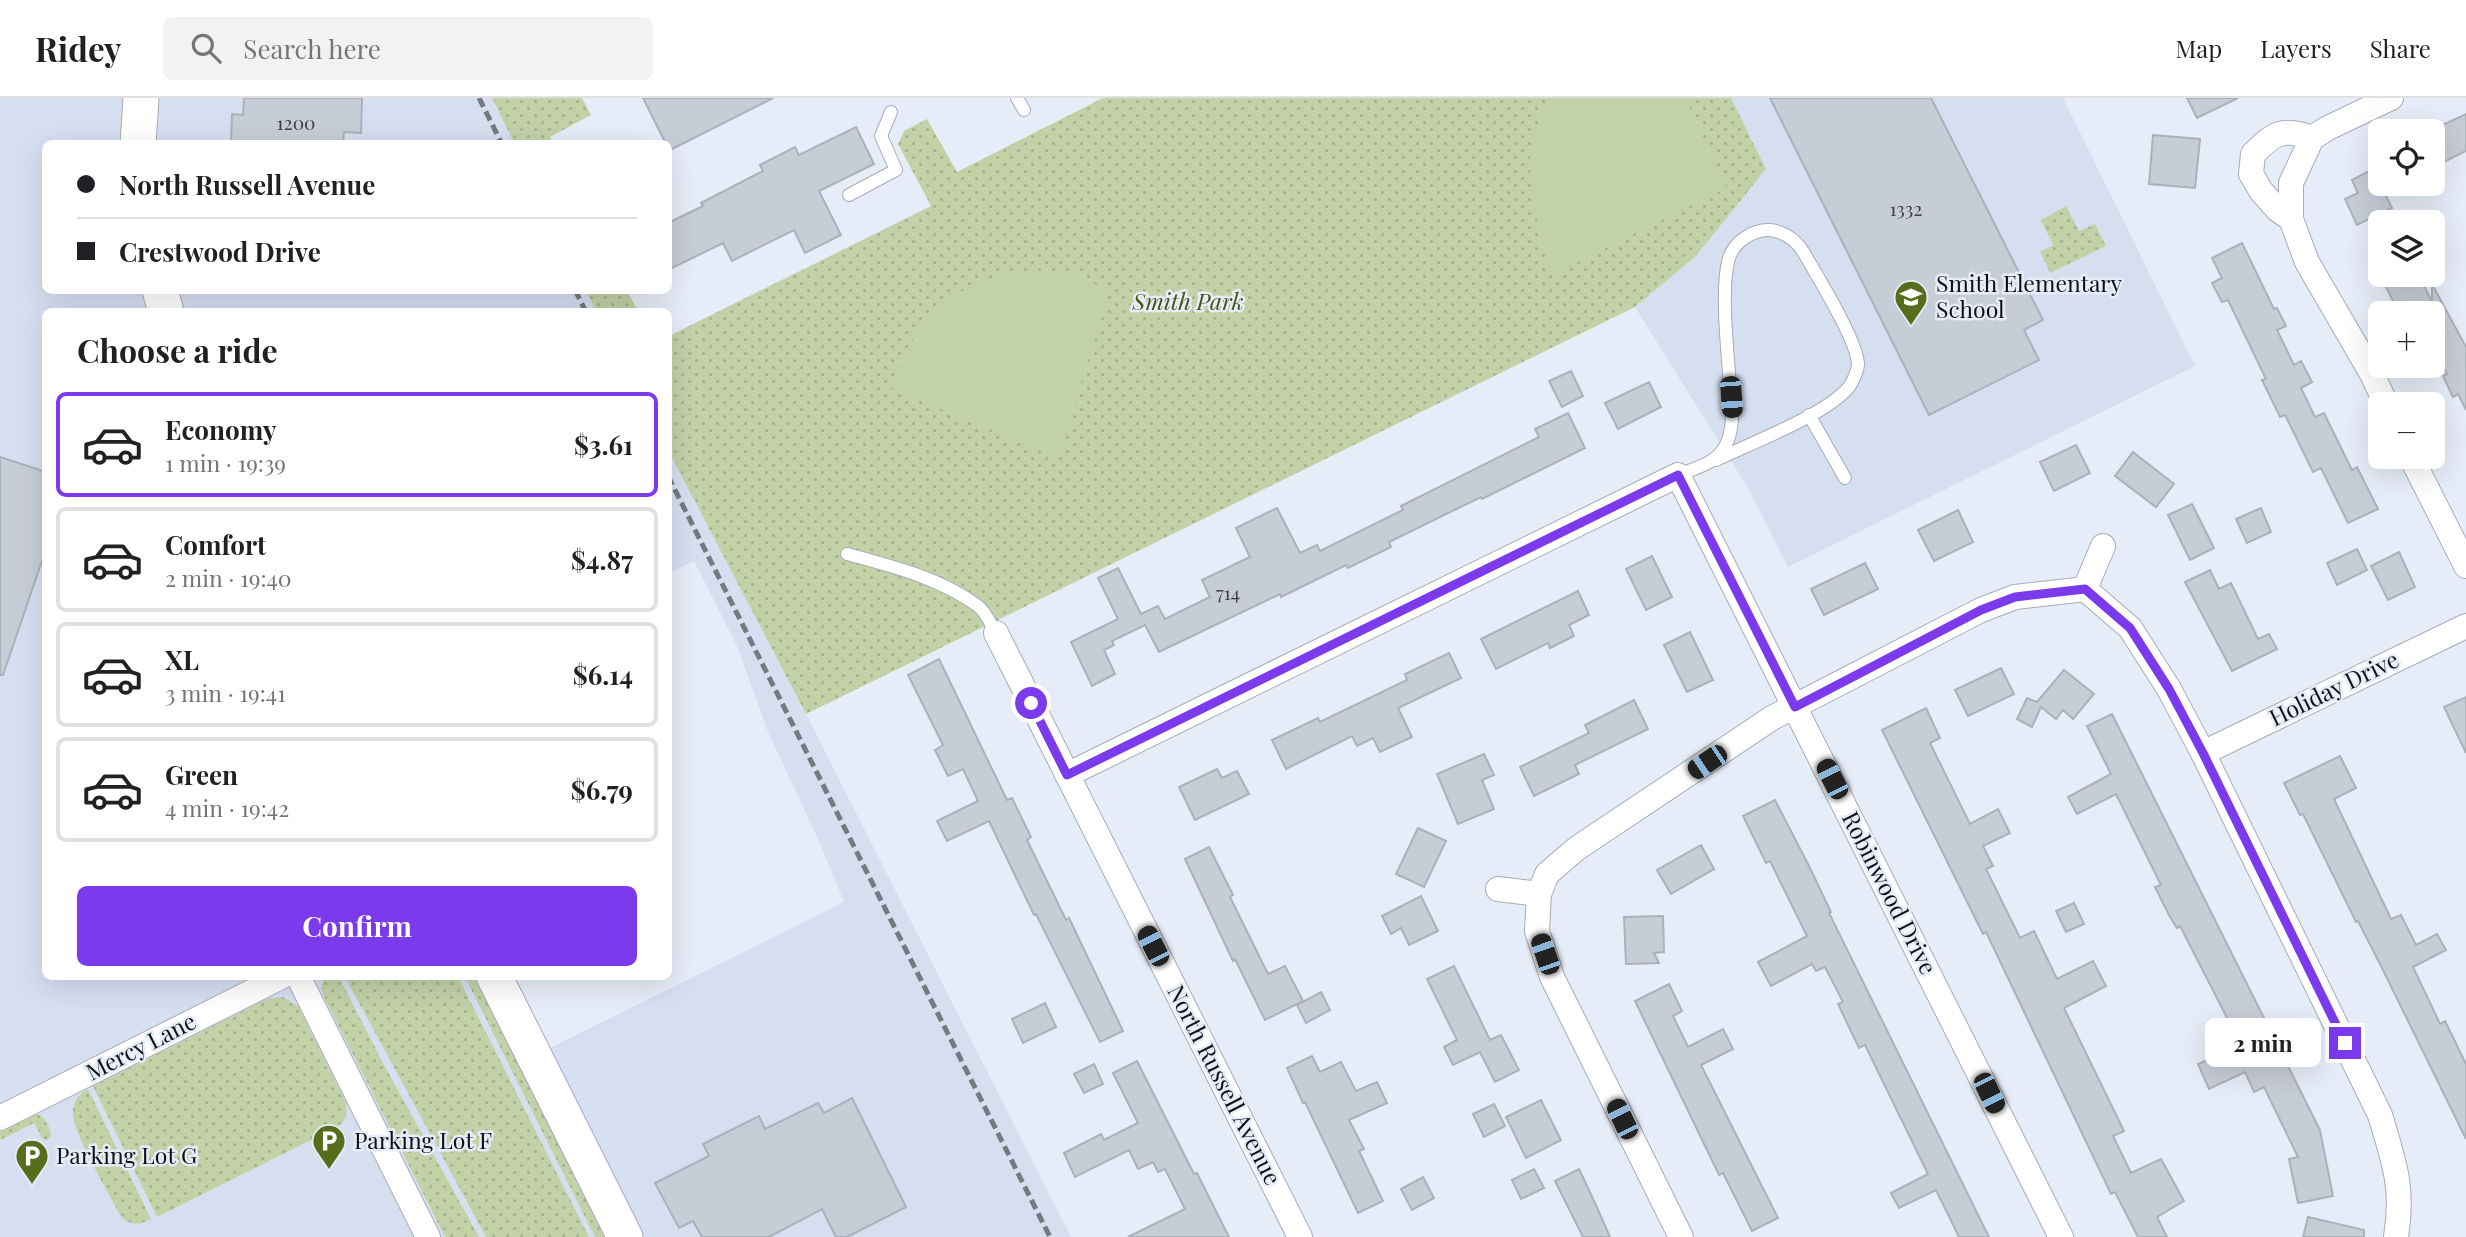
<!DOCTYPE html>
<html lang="en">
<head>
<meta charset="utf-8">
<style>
  :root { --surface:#fff; --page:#f2f2f2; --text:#202124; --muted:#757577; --line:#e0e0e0; --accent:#7c3aed }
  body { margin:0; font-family:"Playfair Display",serif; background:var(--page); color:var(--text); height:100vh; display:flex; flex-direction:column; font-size:26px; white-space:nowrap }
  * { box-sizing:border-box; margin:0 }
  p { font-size:23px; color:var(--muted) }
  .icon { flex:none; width:38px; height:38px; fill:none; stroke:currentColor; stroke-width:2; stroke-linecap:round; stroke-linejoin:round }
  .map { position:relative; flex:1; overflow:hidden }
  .drawer { position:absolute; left:42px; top:210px; width:630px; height:672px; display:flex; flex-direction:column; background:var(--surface); border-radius:10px; box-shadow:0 7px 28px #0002 }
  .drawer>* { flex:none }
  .banner { position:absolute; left:42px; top:42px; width:630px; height:154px; border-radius:10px; box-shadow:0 7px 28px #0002; display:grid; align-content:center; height:154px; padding:0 35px; background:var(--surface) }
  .controls { position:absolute; left:2368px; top:21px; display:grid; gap:14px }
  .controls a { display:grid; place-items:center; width:77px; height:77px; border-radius:10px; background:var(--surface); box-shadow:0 7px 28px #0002; font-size:35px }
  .end { position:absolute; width:32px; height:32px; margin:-16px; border:9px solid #7c3aed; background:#fff; box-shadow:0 0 0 4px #fff }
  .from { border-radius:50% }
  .bubble { position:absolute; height:49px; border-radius:10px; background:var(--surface); box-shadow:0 7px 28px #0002; font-size:23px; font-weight:700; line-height:49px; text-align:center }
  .car { position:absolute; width:21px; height:42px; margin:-21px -10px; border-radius:9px; box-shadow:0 0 5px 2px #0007; background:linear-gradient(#222 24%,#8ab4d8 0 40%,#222 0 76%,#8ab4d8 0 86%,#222 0) }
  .banner b { display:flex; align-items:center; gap:24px; height:66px; font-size:26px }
  .banner b+b { border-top:2px solid var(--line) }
  .banner i { width:18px; height:18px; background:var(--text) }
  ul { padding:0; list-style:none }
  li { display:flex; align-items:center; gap:21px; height:105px; margin:0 14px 10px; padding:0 21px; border:4px solid var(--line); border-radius:10px }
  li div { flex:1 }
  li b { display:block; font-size:26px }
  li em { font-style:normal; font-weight:700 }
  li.selected { border-color:var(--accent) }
  li>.icon { width:63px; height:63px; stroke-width:1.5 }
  h2 { padding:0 35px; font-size:32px; line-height:84px }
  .action { display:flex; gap:14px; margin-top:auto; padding:14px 35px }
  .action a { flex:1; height:80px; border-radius:10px; background:var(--accent); color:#fff; font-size:28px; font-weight:700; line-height:80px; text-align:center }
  header { display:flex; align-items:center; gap:42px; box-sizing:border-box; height:98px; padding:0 35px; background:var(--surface); border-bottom:2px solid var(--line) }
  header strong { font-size:33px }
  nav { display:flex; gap:38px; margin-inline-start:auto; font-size:24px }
  .search { width:490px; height:63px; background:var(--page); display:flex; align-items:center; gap:18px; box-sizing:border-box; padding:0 24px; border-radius:10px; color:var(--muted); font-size:26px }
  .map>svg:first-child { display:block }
</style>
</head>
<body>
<header>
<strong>Ridey</strong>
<div class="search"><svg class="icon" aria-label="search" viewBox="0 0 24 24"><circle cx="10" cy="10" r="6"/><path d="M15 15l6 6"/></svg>Search here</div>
<nav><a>Map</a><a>Layers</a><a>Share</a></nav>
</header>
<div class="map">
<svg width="2466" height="1139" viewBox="0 0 2466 1139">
  <defs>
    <pattern id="grass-dots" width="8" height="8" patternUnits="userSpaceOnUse" patternTransform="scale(1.75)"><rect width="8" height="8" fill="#c3d1a7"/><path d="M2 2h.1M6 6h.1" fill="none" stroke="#a6b28f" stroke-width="1.8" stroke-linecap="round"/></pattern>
  </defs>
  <rect width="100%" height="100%" fill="#e7edf8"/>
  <g fill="#d6dff0">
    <polygon points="0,0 126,0 124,45 46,46 46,192 141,193 148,213 46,214 46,878 475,879 606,1139 0,1139"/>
    <polygon points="153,0 492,0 514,45 153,46"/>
    <polygon points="1731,0 2063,0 2195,268 1788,469 1749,392 1635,209 1696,158 1766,71"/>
    <polygon points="586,192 596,213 175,214 168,193"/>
    <polygon points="669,354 806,616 1071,1139 644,1139 550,950 844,804 818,741 768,634 737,548 694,463 669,475"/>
  </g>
  <g fill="url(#grass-dots)">
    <polygon points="492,0 582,0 591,17 550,39 553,45 514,45"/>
    <polygon points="1103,0 1731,0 1766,71 1696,158 1635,209 806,616 669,354 669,238 931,108 898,46 904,33 927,21 957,74"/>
    <polygon points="2066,108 2079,133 2095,126 2106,148 2050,175 2040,154 2053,147 2041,122"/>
    <polygon points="586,193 627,193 638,213 596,213"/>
    <polygon points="324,879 339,879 383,965 479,1139 445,1139 326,903 321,890"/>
    <polygon points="345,879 458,879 589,1139 486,1139"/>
    <polygon points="465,879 474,879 605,1139 595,1139"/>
    <path d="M283,899L298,908L346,1005C348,1015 346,1021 339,1028L157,1119L93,988L267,901Z"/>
    <path d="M88,991L151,1121C140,1127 132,1128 122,1120C111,1101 75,1037 73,1018C72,1006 77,996 88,991Z"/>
    <path d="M37,1016C45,1018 51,1031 51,1038L47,1042L43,1041L34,1025L0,1042V1034Z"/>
  </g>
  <g fill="#c3d1a7">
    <path d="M1553,0H1685L1727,90L1551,177C1541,142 1524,79 1532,43C1535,28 1545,13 1553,0Z"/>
    <path d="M1034,172L1073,177L1110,192L1058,360L892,291C911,219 961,178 1034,172Z"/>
  </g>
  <g fill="#c7cdd7" stroke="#abb1bb" stroke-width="2">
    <polygon points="244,0 362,0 361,35 344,34 343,46 231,46 232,16 243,17"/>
    <polygon points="643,0 773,0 670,52 668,46 666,46"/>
    <polygon points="1770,0 1931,0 2043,222 2024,232 2039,262 1929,317"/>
    <polygon points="2187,0 2238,0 2197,20"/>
    <polygon points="2466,16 2466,53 2432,70 2432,32"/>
    <polygon points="856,29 874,66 819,93 841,137 805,155 794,132 732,163 723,145 668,172 668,125 703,108 701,105 763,73 760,67 795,49 799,57"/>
    <polygon points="2153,37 2200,41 2195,90 2149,86"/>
    <polygon points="2373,71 2392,110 2357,127 2345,101 2358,95 2352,82"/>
    <polygon points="2242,145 2274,211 2277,210 2286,228 2277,232 2294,267 2301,263 2312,284 2301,290 2315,319 2324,315 2352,372 2357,369 2378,411 2348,425 2321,370 2313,374 2285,317 2280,319 2262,282 2266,281 2228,202 2222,204 2212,185 2222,180 2212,160"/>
    <polygon points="2380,177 2419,177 2432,204 2432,186 2466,249 2466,312 2458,296 2453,299 2443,278 2447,276 2432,248 2432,215 2399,215"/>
    <polygon points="1571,273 1583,298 1562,309 1549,283"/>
    <polygon points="1649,284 1661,309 1618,331 1605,305"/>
    <polygon points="1568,315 1585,350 1482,401 1481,399 1389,444 1391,449 1348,470 1346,467 1281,499 1280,496 1159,554 1145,527 1112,543 1114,547 1104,552 1115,576 1092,588 1071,544 1118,521 1098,480 1118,470 1141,516 1158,508 1165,521 1210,499 1202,482 1250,459 1236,430 1277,410 1300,455 1317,447 1320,453 1403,412 1401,408 1539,339 1535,331"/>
    <polygon points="2076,347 2090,375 2054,393 2040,364"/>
    <polygon points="2133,354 2174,386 2156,409 2115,378"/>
    <polygon points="0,359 46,374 46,451 3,577 0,577"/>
    <polygon points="2192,406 2214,450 2190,462 2168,417"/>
    <polygon points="2261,410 2271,434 2247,445 2236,421"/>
    <polygon points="1958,412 1973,444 1934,463 1918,432"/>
    <polygon points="2357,451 2367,472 2337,487 2327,465"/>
    <polygon points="2399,454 2415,489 2388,502 2371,468"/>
    <polygon points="1652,458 1672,499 1646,512 1626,471"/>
    <polygon points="1865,465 1878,491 1824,517 1811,491"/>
    <polygon points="2210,472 2219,491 2231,485 2258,541 2269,536 2277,551 2232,573 2185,484"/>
    <polygon points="1578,493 1589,517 1569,527 1574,538 1550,550 1548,545 1496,571 1481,541"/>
    <polygon points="1690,534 1713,582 1687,594 1664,547"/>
    <polygon points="1449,555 1461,580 1398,610 1412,639 1380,654 1373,640 1357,648 1352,638 1286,671 1272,642 1318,620 1320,624 1407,582 1405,576"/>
    <polygon points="939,561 1007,702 1012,700 1031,739 1027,742 1066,822 1069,820 1123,933 1100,944 1036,816 1034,817 989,723 947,743 937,723 978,703 963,671 948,678 935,652 943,647 908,577"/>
    <polygon points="2001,570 2014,596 1968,618 1955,592"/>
    <polygon points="2064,572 2094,596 2073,621 2063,612 2056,621 2041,609 2032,629 2017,621 2027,600 2037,604"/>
    <polygon points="2466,599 2466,655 2444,609"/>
    <polygon points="1634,602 1648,631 1575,667 1579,676 1534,698 1520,669 1589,635 1585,627"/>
    <polygon points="1926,610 1940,640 1930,645 1970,726 1998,711 2010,735 1983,748 1993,768 1986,771 2020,840 2034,833 2057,881 2093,863 2106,888 2064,910 2124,1033 2113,1038 2131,1075 2161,1061 2184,1103 2157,1119 2167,1139 2138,1139 2115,1094 2111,1096 1986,834 1983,836 1882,632"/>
    <polygon points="2112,616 2320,1032 2333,1098 2298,1105 2289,1061 2298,1059 2264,989 2254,994 2245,974 2209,991 2198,966 2241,947 2180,828 2177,830 2170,819 2155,789 2161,787 2116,696 2077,716 2068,699 2111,676 2087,628"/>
    <polygon points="1484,656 1494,677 1482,682 1494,711 1458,726 1437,676"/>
    <polygon points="2340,658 2356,690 2334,701 2391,821 2401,817 2416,847 2437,836 2446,852 2413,869 2440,926 2445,923 2466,966 2466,1041 2381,868 2358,823 2356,824 2303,716 2300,717 2284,685"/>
    <polygon points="1217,671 1222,680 1237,673 1249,696 1195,722 1179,689"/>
    <polygon points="1775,702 1810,770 1831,814 1829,815 1989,1139 1959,1139 1936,1092 1899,1110 1891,1095 1928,1076 1865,947 1859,950 1838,906 1843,904 1825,869 1816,873 1812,866 1771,888 1758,864 1807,838 1770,763 1766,765 1743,718"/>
    <polygon points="1418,730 1446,743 1424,789 1396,776"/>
    <polygon points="1701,747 1714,771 1671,796 1657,772"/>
    <polygon points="1209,749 1233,797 1230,799 1268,876 1285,868 1303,903 1265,922 1235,861 1233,863 1185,761"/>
    <polygon points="1421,798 1438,833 1409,847 1401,830 1391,836 1382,818"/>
    <polygon points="2074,805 2084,826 2066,834 2056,813"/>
    <polygon points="1663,818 1664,854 1654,855 1659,865 1626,866 1624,819"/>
    <polygon points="1454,868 1490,942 1501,937 1519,972 1495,984 1480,954 1453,967 1444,949 1457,942 1427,881"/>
    <polygon points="1669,886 1682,913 1673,918 1688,949 1723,931 1733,951 1701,967 1778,1120 1752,1133 1723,1075 1719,1077 1635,903"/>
    <polygon points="1321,894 1330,912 1306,925 1297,907"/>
    <polygon points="1045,905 1056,929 1023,945 1012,921"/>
    <polygon points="1312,958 1320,974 1341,964 1356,993 1377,984 1387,1005 1349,1022 1364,1051 1359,1053 1383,1103 1358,1115 1305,1004 1303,1005 1287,970"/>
    <polygon points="1137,963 1194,1076 1197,1075 1229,1139 1128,1139 1185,1111 1165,1071 1158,1074 1153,1064 1138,1071 1129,1052 1075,1079 1064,1055 1101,1036 1104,1042 1138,1025 1113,975"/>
    <polygon points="1094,966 1103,986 1084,995 1074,976"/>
    <polygon points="852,1000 906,1109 847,1139 836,1139 822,1111 769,1139 702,1139 693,1123 679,1130 655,1085 709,1058 703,1046 759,1018 765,1031 818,1005 824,1015"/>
    <polygon points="1541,1002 1561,1042 1526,1060 1506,1019"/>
    <polygon points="1494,1006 1505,1028 1484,1039 1473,1016"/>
    <polygon points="1534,1071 1544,1090 1521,1101 1512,1082"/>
    <polygon points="1579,1071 1595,1105 1610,1139 1583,1139 1555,1083"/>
    <polygon points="1423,1079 1434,1100 1412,1112 1401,1091"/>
    <polygon points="2308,1119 2364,1132 2364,1139 2303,1139"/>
  </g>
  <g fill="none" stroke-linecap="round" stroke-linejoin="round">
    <defs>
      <g id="lane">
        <polyline points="1017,0 1024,12"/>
        <polyline points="849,97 896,72 881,38 891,14"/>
        <polyline points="1809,317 1845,380"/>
        <path d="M1678,377C1698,369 1720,365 1728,342C1734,325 1732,307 1730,289C1728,256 1720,190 1729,160C1734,144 1753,131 1770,132C1785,134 1796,142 1804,155C1817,178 1857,242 1858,266C1858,272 1852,286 1848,290C1827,316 1749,346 1716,362"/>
        <path d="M847,456C892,468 940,480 978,508C986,514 991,527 996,535"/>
      </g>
      <g id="street">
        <path d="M2312,40C2283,29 2274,35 2253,56L2251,76L2261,93L2278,112L2291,121L2307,164L2372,276L2386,306"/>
        <polyline points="2291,121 2291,85 2312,40 2328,30 2391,0"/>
        <polyline points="2411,359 2466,468"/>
        <path d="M2103,448L2085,491L2130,530L2169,591L2203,655L2380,1017C2394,1064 2404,1089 2396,1139"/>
        <polyline points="996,535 1300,1139"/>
        <polyline points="2203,655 2466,528"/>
        <polyline points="1067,677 1678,377 2061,1139"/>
        <polyline points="1498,791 1539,796 1547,776 1576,751 1772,620 1981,512 2015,499 2085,491"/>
        <polyline points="1539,796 1537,833 1552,879 1681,1139"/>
        <polyline points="298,878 428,1139"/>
        <polyline points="0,1020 283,878"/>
      </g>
      <g id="secondary">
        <polyline points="138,46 141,0"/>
        <polyline points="160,192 166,214"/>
        <polyline points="494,878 625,1139"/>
      </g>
    </defs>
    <use href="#lane" stroke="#a6acb5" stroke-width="14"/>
    <use href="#street" stroke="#a6acb5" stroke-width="26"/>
    <use href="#secondary" stroke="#a6acb5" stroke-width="37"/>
    <use href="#lane" stroke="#fff" stroke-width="12"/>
    <use href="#street" stroke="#fff" stroke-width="24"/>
    <use href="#secondary" stroke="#fff" stroke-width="35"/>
    <g stroke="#757980" stroke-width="5" stroke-dasharray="10 5" stroke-linecap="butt">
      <polyline points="479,0 502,46"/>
      <polyline points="575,192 586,214"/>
      <polyline points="668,378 1050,1139"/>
    </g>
  </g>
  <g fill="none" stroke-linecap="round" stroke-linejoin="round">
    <polyline stroke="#7c3aed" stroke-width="9" points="1031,605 1067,677 1678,377 1795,609 1981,512 2015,499 2085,491 2130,530 2169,591 2203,655 2345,945"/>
  </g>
  <defs>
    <symbol id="school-pin" viewBox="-11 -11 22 30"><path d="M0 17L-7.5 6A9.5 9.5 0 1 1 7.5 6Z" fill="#576d1c" stroke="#e7edf8"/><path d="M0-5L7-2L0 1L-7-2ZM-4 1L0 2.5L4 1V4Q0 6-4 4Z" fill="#fff"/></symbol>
    <symbol id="parking-pin" viewBox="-11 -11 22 30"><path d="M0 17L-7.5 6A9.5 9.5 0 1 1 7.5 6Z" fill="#576d1c" stroke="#e7edf8"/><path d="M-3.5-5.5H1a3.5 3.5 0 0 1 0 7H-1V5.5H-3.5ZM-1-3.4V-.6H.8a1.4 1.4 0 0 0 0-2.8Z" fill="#fff"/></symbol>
  </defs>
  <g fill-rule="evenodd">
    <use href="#school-pin" x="1892" y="180" width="38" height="52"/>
    <use href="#parking-pin" x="310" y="1024" width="38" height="52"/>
    <use href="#parking-pin" x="13" y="1039" width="38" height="52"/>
  </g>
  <g text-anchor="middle" stroke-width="5" stroke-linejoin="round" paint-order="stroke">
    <g font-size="19" fill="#3d4045">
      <text x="296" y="32">1200</text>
      <text x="1906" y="118">1332</text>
      <text x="1228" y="502">714</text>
    </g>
    <g font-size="23" fill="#0f1114" stroke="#e7edf8" text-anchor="start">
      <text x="1936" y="194">Smith Elementary<tspan x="1936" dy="26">School</tspan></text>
      <text x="354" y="1051">Parking Lot F</text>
      <text x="56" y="1066">Parking Lot G</text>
    </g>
    <g font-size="23" font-style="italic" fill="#445613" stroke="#e7edf8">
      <text x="1188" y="212">Smith Park</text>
    </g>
    <g font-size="23" fill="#0f1114" stroke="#e7edf8">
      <text transform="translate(2334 591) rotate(-26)" y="8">Holiday Drive</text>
      <text transform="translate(1889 795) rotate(63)" y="8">Robinwood Drive</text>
      <text transform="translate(141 949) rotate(-27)" y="8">Mercy Lane</text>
      <text transform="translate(1224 987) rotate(63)" y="8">North Russell Avenue</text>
    </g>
  </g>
</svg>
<div class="controls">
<a><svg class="icon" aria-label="locate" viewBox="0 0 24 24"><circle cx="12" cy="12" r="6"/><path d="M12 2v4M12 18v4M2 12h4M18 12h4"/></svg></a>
<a><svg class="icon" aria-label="layers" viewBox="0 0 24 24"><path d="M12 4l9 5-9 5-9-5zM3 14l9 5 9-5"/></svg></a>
<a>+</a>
<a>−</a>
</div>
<i class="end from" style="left:1031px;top:605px"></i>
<i class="end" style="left:2345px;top:945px"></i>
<div class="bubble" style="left:2205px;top:920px;width:116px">2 min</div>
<i class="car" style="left:1731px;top:299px;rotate:176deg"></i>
<i class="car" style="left:1707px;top:664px;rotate:236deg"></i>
<i class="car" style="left:1832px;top:681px;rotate:333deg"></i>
<i class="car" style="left:1153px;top:848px;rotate:333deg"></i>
<i class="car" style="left:1545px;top:856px;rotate:341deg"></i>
<i class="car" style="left:1989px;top:995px;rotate:154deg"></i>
<i class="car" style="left:1622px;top:1021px;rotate:334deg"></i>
<div class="banner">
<b><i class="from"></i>North Russell Avenue</b>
<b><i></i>Crestwood Drive</b>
</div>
<section class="drawer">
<h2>Choose a ride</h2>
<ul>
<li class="selected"><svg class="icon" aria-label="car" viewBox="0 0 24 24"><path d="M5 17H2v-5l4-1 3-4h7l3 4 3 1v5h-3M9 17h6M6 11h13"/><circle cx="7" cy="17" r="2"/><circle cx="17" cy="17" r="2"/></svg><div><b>Economy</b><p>1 min · 19:39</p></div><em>$3.61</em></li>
<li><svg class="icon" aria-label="car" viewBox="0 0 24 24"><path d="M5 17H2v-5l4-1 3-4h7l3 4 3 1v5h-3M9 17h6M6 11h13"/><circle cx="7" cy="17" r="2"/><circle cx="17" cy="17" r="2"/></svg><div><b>Comfort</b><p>2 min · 19:40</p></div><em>$4.87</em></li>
<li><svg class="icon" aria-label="car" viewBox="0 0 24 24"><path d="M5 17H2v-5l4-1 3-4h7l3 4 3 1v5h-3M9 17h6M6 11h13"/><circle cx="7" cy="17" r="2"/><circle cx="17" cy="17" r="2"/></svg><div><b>XL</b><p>3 min · 19:41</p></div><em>$6.14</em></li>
<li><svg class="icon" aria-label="car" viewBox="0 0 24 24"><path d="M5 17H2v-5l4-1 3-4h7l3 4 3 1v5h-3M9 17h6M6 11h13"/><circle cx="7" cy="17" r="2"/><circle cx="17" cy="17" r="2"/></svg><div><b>Green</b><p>4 min · 19:42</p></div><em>$6.79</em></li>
</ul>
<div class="action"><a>Confirm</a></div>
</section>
</div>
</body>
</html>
